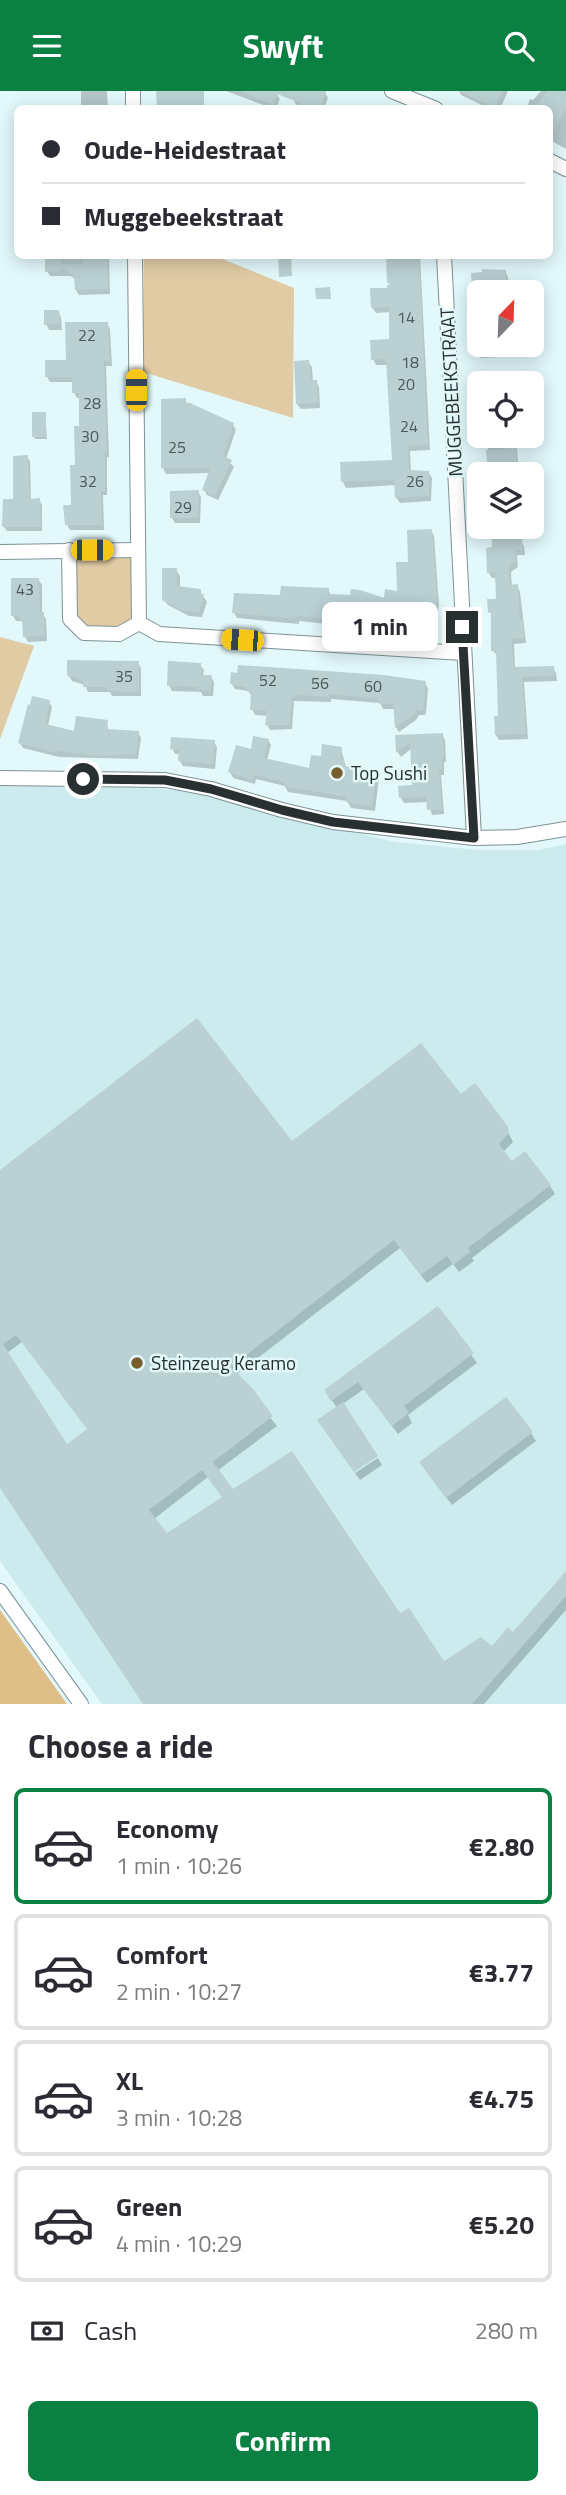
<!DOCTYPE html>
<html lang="en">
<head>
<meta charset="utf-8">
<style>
  :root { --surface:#fff; --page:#f7f7f7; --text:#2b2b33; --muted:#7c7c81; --line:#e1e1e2; --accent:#0b8043 }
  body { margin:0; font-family:"Titillium Web",sans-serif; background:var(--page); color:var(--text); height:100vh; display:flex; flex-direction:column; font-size:26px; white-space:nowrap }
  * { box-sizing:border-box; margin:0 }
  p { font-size:23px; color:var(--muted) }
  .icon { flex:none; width:38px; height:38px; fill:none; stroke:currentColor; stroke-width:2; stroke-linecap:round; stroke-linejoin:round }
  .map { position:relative; height:1613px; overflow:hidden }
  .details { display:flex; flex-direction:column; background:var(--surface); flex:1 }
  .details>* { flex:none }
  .hud { position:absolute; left:14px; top:14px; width:539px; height:154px; border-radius:10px; box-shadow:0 4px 18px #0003; display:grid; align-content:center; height:154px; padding:0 28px; background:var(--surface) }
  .needle { width:46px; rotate:23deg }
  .buttons { position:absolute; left:467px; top:189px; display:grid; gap:14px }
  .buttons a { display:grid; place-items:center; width:77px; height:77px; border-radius:10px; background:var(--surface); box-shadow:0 4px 18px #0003; font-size:35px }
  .end { position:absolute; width:32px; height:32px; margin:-16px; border:9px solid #283032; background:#fff; box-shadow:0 0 0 4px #fff }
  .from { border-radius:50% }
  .bubble { position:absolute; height:49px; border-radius:10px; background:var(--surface); box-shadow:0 4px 18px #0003; font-size:23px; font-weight:700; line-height:49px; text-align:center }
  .car { position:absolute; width:21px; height:42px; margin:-21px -10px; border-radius:9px; box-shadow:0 0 5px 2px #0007; background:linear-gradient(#f5c518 24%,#345 0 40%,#f5c518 0 76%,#345 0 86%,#f5c518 0) }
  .hud b { display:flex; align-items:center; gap:24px; height:66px; font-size:26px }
  .hud b+b { border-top:2px solid var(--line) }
  .hud i { width:18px; height:18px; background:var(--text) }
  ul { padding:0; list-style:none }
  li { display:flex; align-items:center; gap:21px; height:116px; margin:0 14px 10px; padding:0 14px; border:4px solid var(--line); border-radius:10px }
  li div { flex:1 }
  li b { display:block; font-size:26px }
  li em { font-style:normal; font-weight:700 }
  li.current { border-color:var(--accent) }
  li>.icon { width:63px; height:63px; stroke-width:1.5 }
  h2 { padding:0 28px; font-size:32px; line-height:84px }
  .pay { display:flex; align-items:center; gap:18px; height:77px; padding:0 28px; font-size:26px }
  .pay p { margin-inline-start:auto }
  .primary-button { display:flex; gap:14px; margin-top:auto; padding:14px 28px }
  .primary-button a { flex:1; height:80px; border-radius:10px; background:var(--accent); color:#fff; font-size:28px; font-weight:700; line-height:80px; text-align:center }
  header { display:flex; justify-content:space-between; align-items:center; height:91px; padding:0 28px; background:var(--accent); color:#fff; font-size:32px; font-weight:700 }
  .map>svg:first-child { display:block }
</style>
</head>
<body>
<header><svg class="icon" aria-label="menu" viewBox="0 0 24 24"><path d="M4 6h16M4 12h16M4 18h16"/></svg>Swyft<svg class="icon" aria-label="search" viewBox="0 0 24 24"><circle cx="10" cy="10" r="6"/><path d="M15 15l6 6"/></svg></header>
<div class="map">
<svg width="566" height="1613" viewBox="0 0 566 1613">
  <rect width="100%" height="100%" fill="#e2f8fb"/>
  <polygon fill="#ccebef" points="0,694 131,695 186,700 395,751 478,759 538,759 566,753 566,1613 102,1613 0,1470"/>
  <g fill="#e0cba5">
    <polygon points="144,165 215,165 294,197 293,327 143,281"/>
    <polygon points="69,459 137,459 139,532 84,542 70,528"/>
    <polygon points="0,546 34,555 0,648"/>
  </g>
  <polygon fill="#debf87" points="0,1519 67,1613 0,1613"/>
  <g fill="#0003" fill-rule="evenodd">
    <polygon points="81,0 107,0 108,18 81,18"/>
    <polygon points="226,0 270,0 277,3 280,8 276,18 274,18"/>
    <polygon points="296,0 325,1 328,7 324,18 299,18 300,15 296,14 293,8"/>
    <polygon points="459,0 508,0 500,18 490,18 461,4"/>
    <polygon points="541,0 566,0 566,58 550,49 550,18 526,18 530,8 533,9"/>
    <polygon points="77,164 109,164 110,203 79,204 76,199 76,188 70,185 50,185 47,180 47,166 77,167"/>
    <polygon points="388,164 420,164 430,359 410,360 411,381 428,381 432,387 431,410 400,412 396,406 396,394 346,397 343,391 394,370 388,274 376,274 373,268 391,250 391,221 376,222 372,216 391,195 389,192"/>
    <polygon points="505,180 508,186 508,201 480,201 480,218 478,218 474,213 473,184"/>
    <polygon points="58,221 61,226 62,239 49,239 46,233"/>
    <polygon points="107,233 110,238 112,275 106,275 109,366 107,366 107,404 103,404 104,439 70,439 67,434 73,415 81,337 81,307 77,307 74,302 74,291 50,291 47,286 67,270"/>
    <polygon points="477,248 480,248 480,254 515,254 500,262 501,266 480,267 478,262"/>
    <polygon points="308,271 312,276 313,291 316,290 319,296 320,317 301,318 297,313"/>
    <polygon points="185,308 188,314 233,334 236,339 226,368 234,376 218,409 207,404 204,399 210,382 166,383 163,377 163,309"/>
    <polygon points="45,323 47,348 35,348 34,346"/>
    <polygon points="482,345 516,345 519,383 496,383 496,378 492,378 489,373 487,346"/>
    <polygon points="27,366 30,370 31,409 39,409 42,414 42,440 7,440 4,436 15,409"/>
    <polygon points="198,401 201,406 200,432 175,432 172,427"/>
    <polygon points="492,436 520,436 520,450 524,455 525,464 517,464 518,476 511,481 512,496 517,495 520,501 526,552 514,553 515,577 553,577 556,582 557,590 524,591 528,648 499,649 496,644 499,626 498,565 493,560 493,527 490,521 498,509 497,487 492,487 489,482 493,458"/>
    <polygon points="431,440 434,445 439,515 434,542 378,536 378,538 330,535 329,533 299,530 299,533 237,527 234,522 282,506 328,499 331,504 385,510 399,502 409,472"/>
    <polygon points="176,479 180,485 180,497 200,500 207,511 202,526 189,525 168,514 164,509"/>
    <polygon points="38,488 42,494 42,522 46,528 47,550 28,551 25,545 23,530 16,530 13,525"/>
    <polygon points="138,572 141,577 141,605 112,605 110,601 88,601 85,594 72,590 69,585"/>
    <polygon points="200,574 204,579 203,585 211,586 214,591 213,605 203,605 201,601 172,600 169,594"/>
    <polygon points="425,592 428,597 426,622 425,624 419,624 416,629 399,641 396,636 395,618 383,618 380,612 331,608 331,611 294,610 292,638 270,639 267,634 268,625 255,624 252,618 253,606 248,600 235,598 232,593"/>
    <polygon points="49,611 52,616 48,635 76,643 106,631 109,640 138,641 141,647 138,668 59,666 23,657 20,652"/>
    <polygon points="442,643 445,649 446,671 444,671 444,684 441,684 444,723 432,724 428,711 404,712 401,707 414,695 412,657 401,666 398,662 397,646"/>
    <polygon points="268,649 271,654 267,669 311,679 323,667 341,658 346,676 376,681 379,687 375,720 351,717 347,710 288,701 285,695 256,688 255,693 233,687 230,681"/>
    <polygon points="214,651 217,656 215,678 183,675 180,670 181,663 175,663 172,657"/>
    <path d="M461,1006L506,1037L513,1051L503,1061L511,1072L550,1095L555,1103L472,1167L474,1170L459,1181L453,1173L427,1192L400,1157L236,1284L277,1335L217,1380L233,1400L399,1525L444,1573L492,1558L513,1543L566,1482V1519L484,1613H144L0,1395V1081L292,1053ZM22,1251L89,1339L67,1355L7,1262ZM208,1386L223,1407L167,1445L154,1428Z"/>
    <polygon points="438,1217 477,1272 408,1324 412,1332 398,1343 364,1298 337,1317 331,1308"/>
    <polygon points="531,1342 536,1350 452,1414 426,1380"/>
    <polygon points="378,1367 382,1374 360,1389 355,1382"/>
  </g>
  <g fill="#bad0d3" fill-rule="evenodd">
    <polygon points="156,0 204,0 204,18 157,18"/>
    <polygon points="240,0 326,0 320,18 298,18 300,12 277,3 273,14"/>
    <polygon points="458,0 503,0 495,17"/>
    <polygon points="547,0 566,0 566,18 550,46 550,18 534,18"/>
    <polygon points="82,164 107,164 108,198 75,199 74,185 61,177 61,180 45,181 45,165 61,165 61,173 83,173"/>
    <polygon points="278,164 291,164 292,185 279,186"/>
    <polygon points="386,164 419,164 428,354 408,355 409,379 429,380 429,405 395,407 394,389 341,391 340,371 392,369 386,268 371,269 370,249 389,248 389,216 371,217 370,197 387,197 387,194 392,194 387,192"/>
    <polygon points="482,178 506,179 506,201 472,201 471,182 482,181"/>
    <polygon points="330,196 331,208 316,208 315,197"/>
    <polygon points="44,219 59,219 60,233 44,234"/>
    <polygon points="65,231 108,231 110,270 104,270 107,361 105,361 105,400 101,400 102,434 65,434 63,414 71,414 70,374 75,374 74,335 79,335 79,302 72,302 72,286 45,286 45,269 66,269"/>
    <polygon points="309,269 311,289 317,289 318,312 296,313 294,270"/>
    <polygon points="186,307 186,312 190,312 234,332 223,365 232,369 215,405 202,399 210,377 161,377 161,308"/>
    <rect x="32" y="321" width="14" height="25"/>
    <polygon points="502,345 516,345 517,383 494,383 494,373 487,373 486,359 502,358"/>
    <polygon points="28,364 30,408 40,407 41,436 2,436 3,408 13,408 13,365"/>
    <polygon points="199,399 198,427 170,427 170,400"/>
    <polygon points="491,436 514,436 514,448 522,448 523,459 515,459 516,470 509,475 510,494 518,493 520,528 523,528 524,547 512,548 513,576 554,575 555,585 522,586 526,643 495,644 494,625 498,625 496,560 491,560 491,521 488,522 487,508 496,508 495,482 487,482 486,457 492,456"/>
    <polygon points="432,438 437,509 431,537 399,534 399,532 337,531 325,530 325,528 297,525 296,528 232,522 234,502 280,504 281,495 329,497 329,503 350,504 351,498 360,499 384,507 385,498 397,500 396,471 408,471 407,439"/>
    <polygon points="162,477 177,477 177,495 201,498 201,503 204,503 199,521 181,519 162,509"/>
    <polygon points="11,487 39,487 40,521 44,521 44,544 23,546 22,528 19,528 19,525 11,525"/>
    <polygon points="67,569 139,570 139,601 107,600 107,596 83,596 83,590 74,586 67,585"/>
    <polygon points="168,570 201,572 201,584 212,584 210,600 198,599 198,596 167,595"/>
    <polygon points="238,574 384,584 426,590 424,616 422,620 416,619 414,624 395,637 393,610 391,613 379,613 379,608 329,603 329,606 301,604 292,606 290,634 265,634 267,620 250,619 251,601 246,600 246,596 230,593 231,581 237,582"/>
    <polygon points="32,605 50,609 46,633 74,640 76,625 108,629 107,638 139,640 136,663 100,665 57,660 56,662 18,652 28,613 30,614"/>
    <polygon points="443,642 444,666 442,666 442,679 439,679 442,718 427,719 426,706 399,707 398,695 412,694 410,651 396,662 395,644"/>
    <polygon points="253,645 269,648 264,667 309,677 311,664 321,665 322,653 342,656 341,668 344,668 344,675 377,680 372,715 346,711 347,706 283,695 284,691 254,684 252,689 228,681 236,654 251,658"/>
    <polygon points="171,646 215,649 213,673 178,670 179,659 170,658"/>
    <path d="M197,927L292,1050L421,952L461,1003L475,992L488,1009L508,1036L509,1042L499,1053L512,1070L525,1060L551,1094L468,1157L470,1161L453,1174L447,1165L421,1184L394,1149L231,1276L253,1298L273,1325L213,1371L233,1398L292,1360L400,1522L409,1517L444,1570L481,1546L492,1555L508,1536L513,1541L566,1480V1505L472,1613H143L0,1397V1079ZM16,1244L87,1338L67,1353L3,1253ZM202,1379L222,1406L167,1442L149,1419Z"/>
    <polygon points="438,1215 474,1262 404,1315 409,1322 392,1335 358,1291 331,1310 324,1299"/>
    <polygon points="506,1306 533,1341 446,1407 419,1371"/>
    <polygon points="343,1311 378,1365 354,1381 317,1329"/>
  </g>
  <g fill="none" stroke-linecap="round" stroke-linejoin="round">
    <defs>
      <g id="street">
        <polyline points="133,0 133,18"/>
        <polyline points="392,0 436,18"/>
        <polyline points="550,70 566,78"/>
        <polyline points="444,164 474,747"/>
        <polyline points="69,459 70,528 84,542 119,543 139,532 135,164"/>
        <polyline points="0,461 137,459"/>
        <polyline points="139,532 159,543 463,562"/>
        <polyline points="0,687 165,689 211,698 282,719 333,731 474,747 517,746 566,738"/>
        <polyline points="0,1500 81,1613"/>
      </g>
    </defs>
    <use href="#street" stroke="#7e9295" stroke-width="16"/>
    <use href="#street" stroke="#fff" stroke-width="14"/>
  </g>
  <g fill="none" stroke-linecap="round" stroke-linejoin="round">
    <polyline stroke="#283032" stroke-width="9" points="83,688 165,689 211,698 282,719 333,731 474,747 462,536"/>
  </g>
  <g fill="#775e2f" stroke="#e2f8fb" stroke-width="2.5">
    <circle cx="337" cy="682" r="7"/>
    <circle cx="137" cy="1272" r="7"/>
  </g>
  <g text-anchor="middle" stroke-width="5" stroke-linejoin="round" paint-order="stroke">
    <g font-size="16" fill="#4c585a">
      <text x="406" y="232">14</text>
      <text x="87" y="250">22</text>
      <text x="410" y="277">18</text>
      <text x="406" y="299">20</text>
      <text x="92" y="318">28</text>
      <text x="409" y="341">24</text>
      <text x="90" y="351">30</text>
      <text x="177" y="362">25</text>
      <text x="88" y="396">32</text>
      <text x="415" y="396">26</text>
      <text x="183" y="422">29</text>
      <text x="25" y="504">43</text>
      <text x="124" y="591">35</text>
      <text x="268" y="595">52</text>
      <text x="320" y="598">56</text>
      <text x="373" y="601">60</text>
    </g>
    <g font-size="19" fill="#283032" stroke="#e2f8fb">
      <text transform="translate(451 301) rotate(-93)" y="7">MUGGEBEEKSTRAAT</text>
    </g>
    <g font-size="19" fill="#283032" stroke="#e2f8fb" text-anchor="start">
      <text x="351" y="689">Top Sushi</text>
      <text x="151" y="1279">Steinzeug Keramo</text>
    </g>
  </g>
</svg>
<div class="buttons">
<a><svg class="needle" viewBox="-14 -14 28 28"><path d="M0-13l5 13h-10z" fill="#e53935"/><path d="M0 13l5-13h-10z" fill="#7c7c81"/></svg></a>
<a><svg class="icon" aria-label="locate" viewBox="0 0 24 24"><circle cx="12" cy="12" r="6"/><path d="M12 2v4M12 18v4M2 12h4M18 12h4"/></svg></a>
<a><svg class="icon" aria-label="layers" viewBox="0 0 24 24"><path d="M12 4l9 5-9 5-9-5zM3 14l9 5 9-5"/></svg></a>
</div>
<i class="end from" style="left:83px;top:688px"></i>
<i class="end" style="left:462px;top:536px"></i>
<div class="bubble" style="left:322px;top:511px;width:116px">1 min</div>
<i class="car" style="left:136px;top:299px;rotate:0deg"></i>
<i class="car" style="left:92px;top:459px;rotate:90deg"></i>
<i class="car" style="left:242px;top:549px;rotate:274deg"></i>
<div class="hud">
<b><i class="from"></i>Oude-Heidestraat</b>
<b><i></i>Muggebeekstraat</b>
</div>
</div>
<section class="details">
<h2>Choose a ride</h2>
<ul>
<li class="current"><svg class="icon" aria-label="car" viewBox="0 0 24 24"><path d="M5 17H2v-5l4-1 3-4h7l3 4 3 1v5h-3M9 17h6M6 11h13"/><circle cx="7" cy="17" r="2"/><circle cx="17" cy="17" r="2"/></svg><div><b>Economy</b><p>1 min · 10:26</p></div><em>€2.80</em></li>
<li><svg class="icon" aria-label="car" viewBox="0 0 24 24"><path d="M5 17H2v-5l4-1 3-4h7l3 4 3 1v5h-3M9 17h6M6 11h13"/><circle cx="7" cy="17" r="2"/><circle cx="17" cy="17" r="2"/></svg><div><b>Comfort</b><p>2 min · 10:27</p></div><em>€3.77</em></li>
<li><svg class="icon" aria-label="car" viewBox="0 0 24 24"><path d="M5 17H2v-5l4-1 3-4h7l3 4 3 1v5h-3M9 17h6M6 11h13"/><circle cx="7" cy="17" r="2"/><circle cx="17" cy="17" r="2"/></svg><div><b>XL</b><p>3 min · 10:28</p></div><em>€4.75</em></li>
<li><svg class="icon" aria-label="car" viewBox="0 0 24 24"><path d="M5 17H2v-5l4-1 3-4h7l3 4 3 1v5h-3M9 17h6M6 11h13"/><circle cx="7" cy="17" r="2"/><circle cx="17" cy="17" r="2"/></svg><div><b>Green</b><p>4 min · 10:29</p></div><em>€5.20</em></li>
</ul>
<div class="pay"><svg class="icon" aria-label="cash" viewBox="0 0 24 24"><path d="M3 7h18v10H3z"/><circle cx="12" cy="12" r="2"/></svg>Cash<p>280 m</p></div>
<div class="primary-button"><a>Confirm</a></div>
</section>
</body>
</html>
